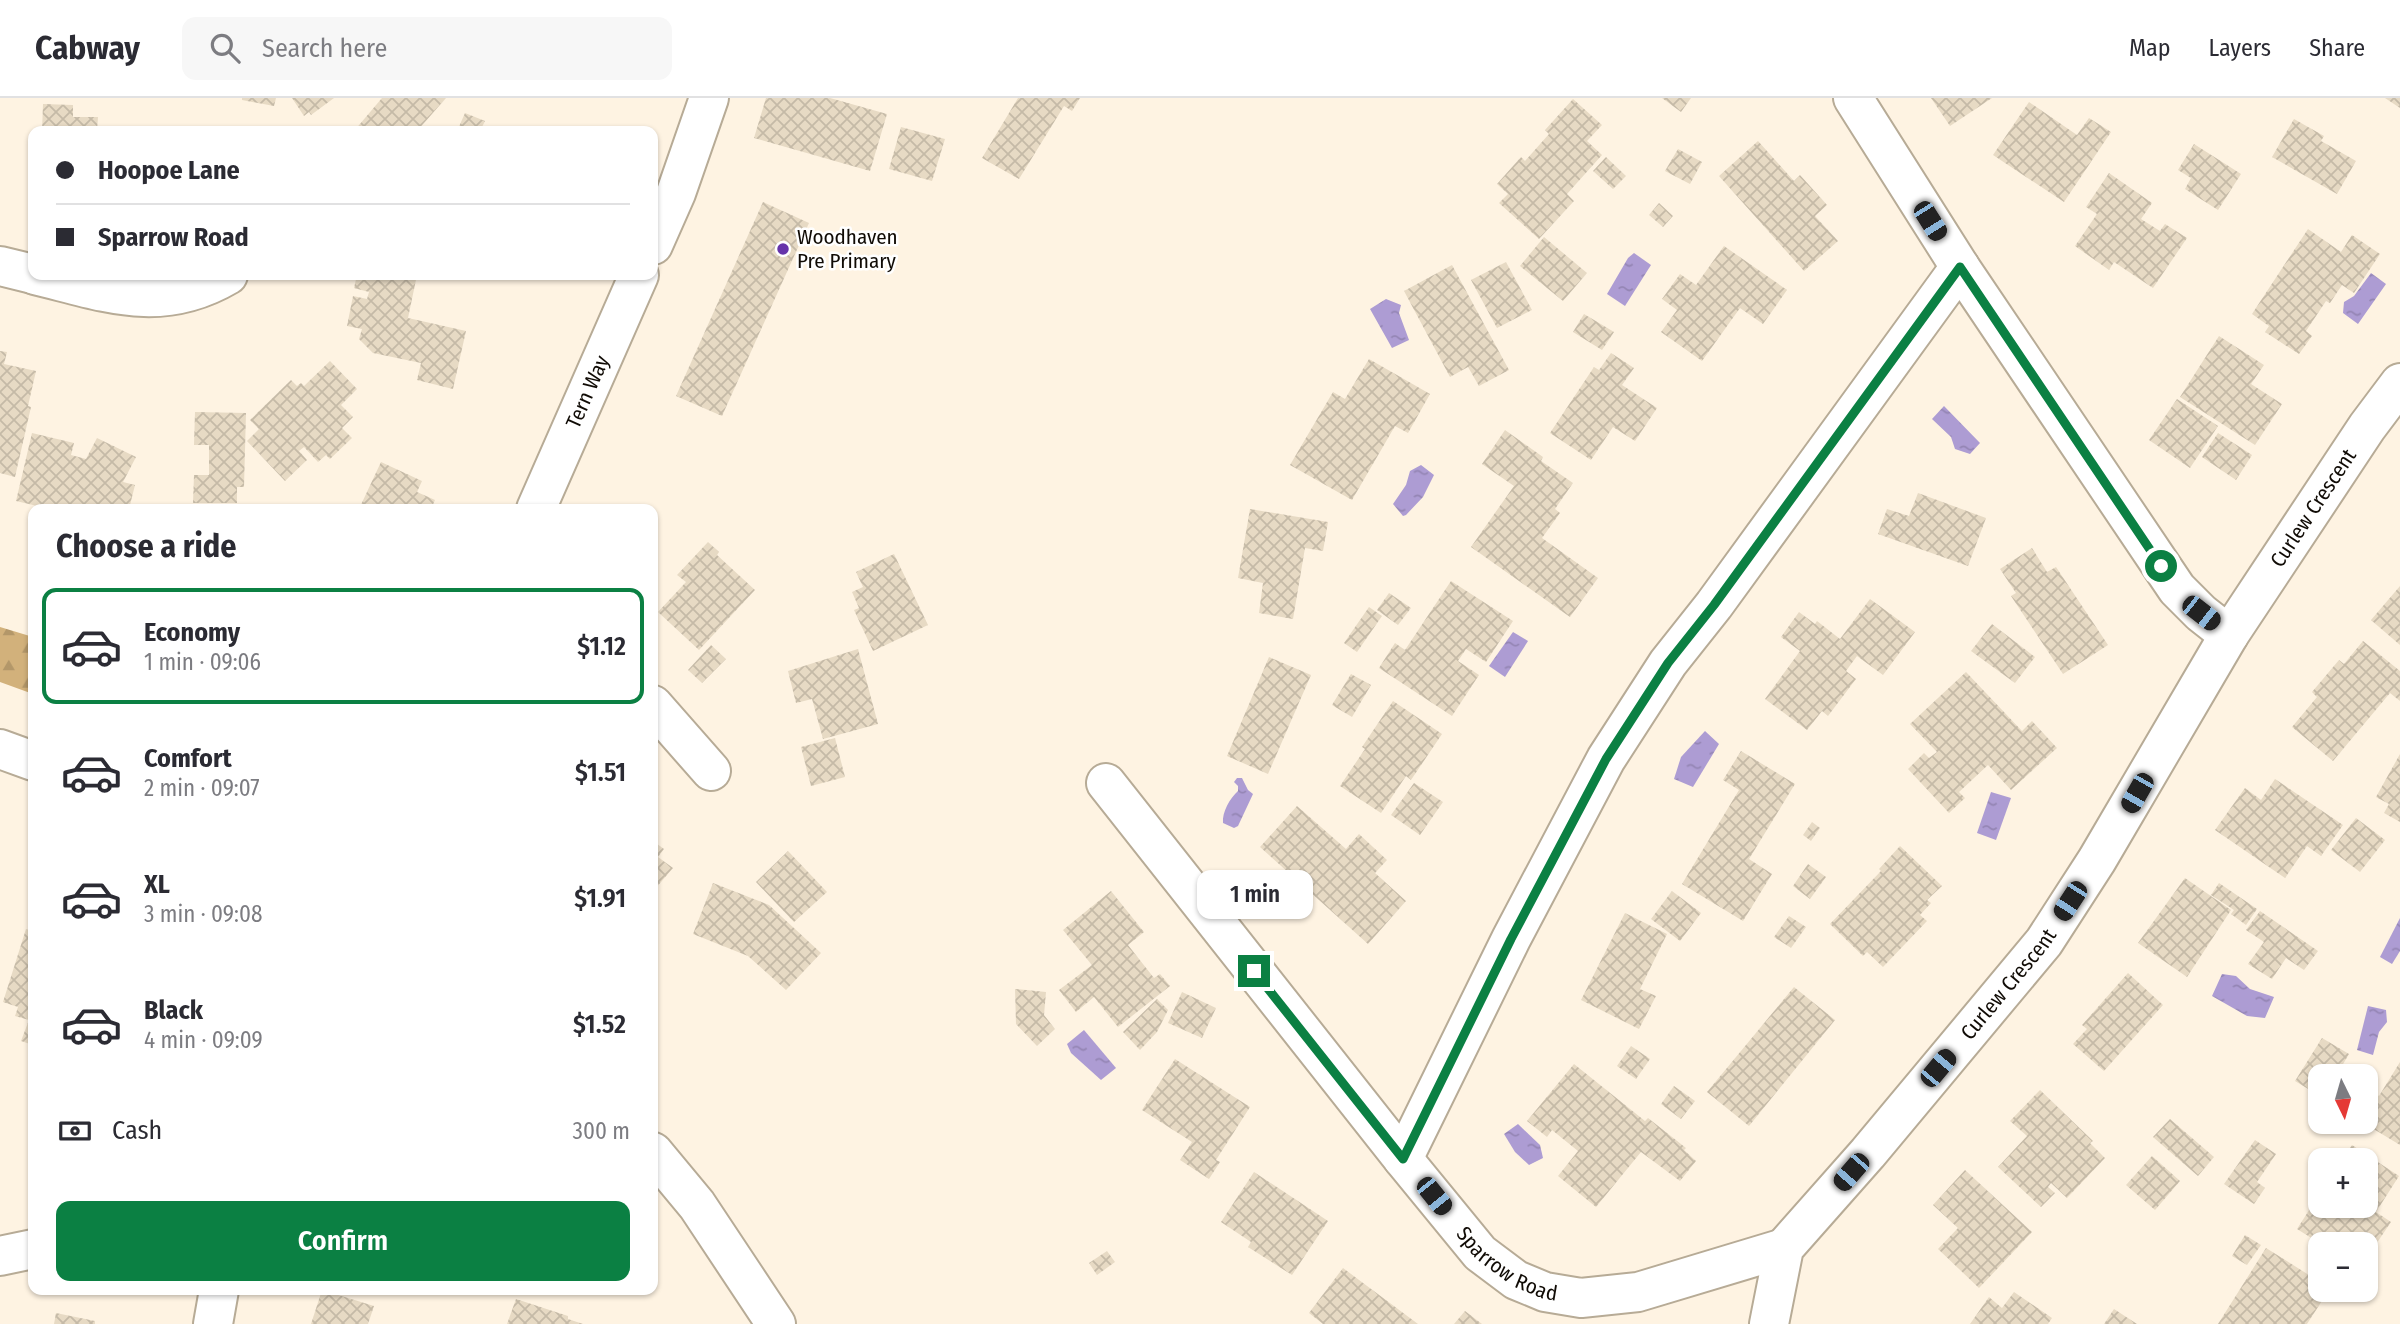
<!DOCTYPE html>
<html lang="en">
<head>
<meta charset="utf-8">
<style>
  :root { --surface:#fff; --page:#f7f7f7; --text:#2b2b33; --muted:#7c7c81; --line:#e1e1e2; --accent:#0b8043 }
  body { margin:0; font-family:"Fira Sans Condensed",sans-serif; background:var(--page); color:var(--text); height:100vh; display:flex; flex-direction:column; font-size:26px; white-space:nowrap }
  * { box-sizing:border-box; margin:0 }
  p { font-size:23px; color:var(--muted) }
  .icon { flex:none; width:38px; height:38px; fill:none; stroke:currentColor; stroke-width:2; stroke-linecap:round; stroke-linejoin:round }
  .map { position:relative; flex:1; overflow:hidden }
  .panel { position:absolute; left:28px; top:406px; width:630px; height:791px; display:flex; flex-direction:column; background:var(--surface); border-radius:14px; box-shadow:0 2px 5px #0004 }
  .panel>* { flex:none }
  .top-card { position:absolute; left:28px; top:28px; width:630px; height:154px; border-radius:14px; box-shadow:0 2px 5px #0004; display:grid; align-content:center; height:154px; padding:0 28px; background:var(--surface) }
  .needle { width:46px; rotate:175deg }
  .buttons { position:absolute; left:2308px; top:966px; display:grid; gap:14px }
  .buttons a { display:grid; place-items:center; width:70px; height:70px; border-radius:14px; background:var(--surface); box-shadow:0 2px 5px #0004; font-size:35px }
  .end { position:absolute; width:32px; height:32px; margin:-16px; border:9px solid #0b8043; background:#fff; box-shadow:0 0 0 4px #fff }
  .from { border-radius:50% }
  .bubble { position:absolute; height:49px; border-radius:14px; background:var(--surface); box-shadow:0 2px 5px #0004; font-size:23px; font-weight:600; line-height:49px; text-align:center }
  .car { position:absolute; width:21px; height:42px; margin:-21px -10px; border-radius:9px; box-shadow:0 0 5px 2px #0007; background:linear-gradient(#222 24%,#8ab4d8 0 40%,#222 0 76%,#8ab4d8 0 86%,#222 0) }
  .top-card b { display:flex; align-items:center; gap:24px; height:66px; font-size:26px }
  .top-card b+b { border-top:2px solid var(--line) }
  .top-card i { width:18px; height:18px; background:var(--text) }
  ul { padding:0; list-style:none }
  li { display:flex; align-items:center; gap:21px; height:116px; margin:0 14px 10px; padding:0 14px; border:4px solid transparent; border-radius:14px }
  li div { flex:1 }
  li b { display:block; font-size:26px }
  li em { font-style:normal; font-weight:600 }
  li.selected { border-color:var(--accent) }
  li>.icon { width:63px; height:63px; stroke-width:1.5 }
  h2 { padding:0 28px; font-size:32px; line-height:84px }
  .pay { display:flex; align-items:center; gap:18px; height:77px; padding:0 28px; font-size:26px }
  .pay p { margin-inline-start:auto }
  .primary-button { display:flex; gap:14px; margin-top:auto; padding:14px 28px }
  .primary-button a { flex:1; height:80px; border-radius:14px; background:var(--accent); color:#fff; font-size:28px; font-weight:600; line-height:80px; text-align:center }
  header { display:flex; align-items:center; gap:42px; box-sizing:border-box; height:98px; padding:0 35px; background:var(--surface); border-bottom:2px solid var(--line) }
  header strong { font-size:33px }
  nav { display:flex; gap:38px; margin-inline-start:auto; font-size:24px }
  .search { width:490px; height:63px; background:var(--page); display:flex; align-items:center; gap:18px; box-sizing:border-box; padding:0 24px; border-radius:14px; color:var(--muted); font-size:26px }
  .map>svg:first-child { display:block }
</style>
</head>
<body>
<header>
<strong>Cabway</strong>
<div class="search"><svg class="icon" aria-label="search" viewBox="0 0 24 24"><circle cx="10" cy="10" r="6"/><path d="M15 15l6 6"/></svg>Search here</div>
<nav><a>Map</a><a>Layers</a><a>Share</a></nav>
</header>
<div class="map">
<svg width="2400" height="1226" viewBox="0 0 2400 1226">
  <defs>
    <pattern id="forest-firs" width="22" height="20" patternUnits="userSpaceOnUse" patternTransform="scale(1.75)"><rect width="22" height="20" fill="#d2b17b"/><path d="M5 1l3.5 6h-7zM16 11l3.5 6h-7z" fill="#b39769"/></pattern>
    <pattern id="water-ripples" width="26" height="14" patternUnits="userSpaceOnUse" patternTransform="scale(1.75)"><rect width="26" height="14" fill="#ad9cd3"/><path d="M2 4q2-2 4 0t4 0M15 11q2-2 4 0t4 0" fill="none" stroke="#9485b4"/></pattern>
    <pattern id="building-cross-hatch" width="8" height="8" patternUnits="userSpaceOnUse" patternTransform="scale(1.75)"><rect width="8" height="8" fill="#e7dac4"/><path d="M0 0l8 8M0 8l8-8" fill="none" stroke="#c5baa7"/></pattern>
  </defs>
  <rect width="100%" height="100%" fill="#fef3e2"/>
  <polygon fill="url(#forest-firs)" points="0,529 33,539 33,596 0,584"/>
  <g fill="url(#water-ripples)">
    <polygon points="1634,155 1651,167 1625,208 1607,196 1628,160"/>
    <polygon points="2371,175 2386,186 2358,226 2343,215 2344,204 2354,198"/>
    <polygon points="1386,201 1401,207 1399,215 1409,242 1392,250 1370,211"/>
    <polygon points="1944,308 1980,345 1970,356 1955,351 1951,339 1932,321"/>
    <polygon points="1421,367 1434,377 1423,399 1406,417 1403,418 1393,406 1406,387 1410,373"/>
    <polygon points="1513,534 1528,543 1505,579 1489,568"/>
    <polygon points="1705,633 1719,646 1693,689 1674,681 1681,659"/>
    <path d="M1237,680H1242L1248,692L1253,696L1238,728L1234,730L1223,725C1222,714 1230,700 1238,693V688L1234,684Z"/>
    <polygon points="1991,694 2011,700 1996,742 1977,735"/>
    <polygon points="2400,820 2400,853 2392,866 2380,859"/>
    <polygon points="2222,876 2236,878 2250,891 2274,899 2265,920 2247,918 2212,898"/>
    <polygon points="2368,908 2386,912 2387,924 2379,934 2373,957 2357,952"/>
    <polygon points="1084,932 1116,970 1101,982 1071,955 1067,946"/>
    <polygon points="1518,1026 1540,1047 1543,1060 1529,1067 1515,1054 1504,1036"/>
  </g>
  <g fill="url(#building-cross-hatch)">
    <polygon points="242,0 276,0 274,8 242,2"/>
    <polygon points="292,0 334,0 311,17 309,14 304,18"/>
    <polygon points="382,0 446,0 417,33 354,33"/>
    <polygon points="766,0 830,0 887,16 870,73 754,40"/>
    <polygon points="1018,0 1080,0 1072,13 1064,8 1019,81 982,60"/>
    <polygon points="1662,0 1691,0 1681,14"/>
    <polygon points="1931,0 1992,0 1950,28"/>
    <polygon points="2385,0 2400,0 2400,10"/>
    <polygon points="1573,1 1602,27 1587,43 1602,57 1567,96 1574,103 1539,141 1499,105 1508,96 1497,86 1521,59 1525,63 1549,36 1545,32"/>
    <polygon points="2029,4 2077,37 2089,20 2111,34 2064,104 1993,57"/>
    <polygon points="43,6 73,7 73,19 98,19 97,33 42,33"/>
    <polygon points="465,15 485,23 480,33 458,31"/>
    <polygon points="2294,21 2324,38 2321,43 2356,63 2337,96 2272,59"/>
    <polygon points="901,29 945,41 932,83 889,71"/>
    <polygon points="1758,43 1794,83 1800,77 1827,107 1815,118 1838,143 1804,173 1719,78"/>
    <polygon points="2194,46 2241,76 2218,112 2185,91 2191,80 2178,72"/>
    <polygon points="1678,51 1702,64 1690,86 1665,73"/>
    <polygon points="1606,59 1626,78 1613,91 1593,73"/>
    <polygon points="2109,75 2152,105 2141,121 2160,133 2165,126 2187,140 2153,190 2114,164 2109,172 2075,148 2097,116 2086,109"/>
    <polygon points="763,104 809,125 722,318 676,298"/>
    <polygon points="1659,105 1673,118 1663,129 1649,117"/>
    <polygon points="2308,131 2341,154 2352,137 2380,156 2354,195 2342,187 2330,205 2326,203 2306,233 2312,238 2299,256 2265,234 2269,228 2252,216"/>
    <polygon points="1544,139 1587,175 1563,203 1520,168"/>
    <polygon points="1724,148 1787,192 1763,226 1740,210 1702,263 1661,234 1677,212 1662,201 1680,176 1696,187"/>
    <polygon points="1506,164 1532,212 1497,230 1471,182"/>
    <polygon points="1452,167 1509,272 1479,288 1468,269 1450,279 1404,193"/>
    <polygon points="357,177 417,177 408,220 466,233 453,291 417,282 421,265 373,255 359,241 362,231 347,228 353,198 367,201 369,194 354,190"/>
    <polygon points="1584,216 1614,234 1602,252 1573,234"/>
    <polygon points="2219,238 2264,267 2251,286 2282,306 2255,347 2180,299"/>
    <polygon points="0,253 7,254 4,266 36,273 28,308 31,309 15,379 0,375"/>
    <polygon points="1611,255 1634,270 1622,287 1657,310 1635,343 1613,329 1591,362 1550,335 1594,269 1599,272"/>
    <polygon points="1369,261 1430,296 1408,335 1395,328 1352,402 1290,367 1333,294 1345,301"/>
    <polygon points="330,263 357,291 341,307 353,319 342,330 352,340 330,361 326,357 318,364 304,349 299,353 307,362 285,383 247,343 259,331 250,322 291,282 297,288 301,285 304,288"/>
    <polygon points="2177,301 2218,328 2190,370 2149,342"/>
    <polygon points="195,314 246,315 244,389 237,389 237,405 193,405 194,377 209,377 209,347 194,347"/>
    <polygon points="1505,332 1543,359 1541,363 1573,385 1555,411 1560,415 1542,440 1598,480 1570,519 1471,449 1514,388 1482,366"/>
    <polygon points="32,335 74,345 71,357 86,361 97,340 136,359 123,384 135,387 129,411 50,411 16,403"/>
    <polygon points="2218,335 2252,357 2236,382 2202,359"/>
    <polygon points="381,364 422,383 417,394 435,402 431,411 359,411"/>
    <polygon points="1918,395 1986,420 1968,468 1878,436 1887,411 1909,418"/>
    <polygon points="1250,411 1328,424 1323,453 1305,450 1293,521 1259,515 1263,485 1238,480"/>
    <polygon points="708,444 719,454 717,457 755,492 699,552 658,514 686,484 677,477"/>
    <polygon points="2032,450 2047,474 2056,469 2108,547 2063,576 2011,498 2016,495 2000,471"/>
    <polygon points="894,456 928,527 873,553 854,512 859,510 852,494 863,489 856,474"/>
    <polygon points="1451,483 1513,523 1486,564 1466,551 1458,563 1479,577 1452,618 1379,570 1395,545 1405,552"/>
    <polygon points="2400,488 2400,547 2371,522"/>
    <polygon points="1389,495 1411,510 1398,527 1377,512"/>
    <polygon points="1870,501 1915,534 1883,577 1857,558 1846,573 1856,581 1828,618 1822,613 1807,632 1765,601 1800,553 1781,539 1799,514 1815,526 1817,523 1840,541"/>
    <polygon points="1369,509 1382,518 1357,554 1344,545"/>
    <polygon points="1992,526 2035,559 2015,585 1971,553"/>
    <polygon points="2363,543 2400,573 2400,603 2390,595 2333,663 2292,629 2317,599 2312,594 2339,562 2344,566"/>
    <polygon points="711,547 726,561 702,585 688,572"/>
    <polygon points="858,551 878,626 823,641 812,601 796,605 788,573"/>
    <polygon points="1269,559 1311,577 1268,676 1227,658"/>
    <polygon points="1966,574 2022,633 2032,623 2057,650 2011,692 1988,667 1959,694 1965,700 1949,715 1908,671 1924,655 1929,660 1937,654 1910,626"/>
    <polygon points="1351,576 1371,587 1352,619 1332,607"/>
    <polygon points="1393,603 1442,636 1411,682 1406,678 1381,715 1340,688 1365,651 1362,649"/>
    <polygon points="835,640 845,679 811,688 801,649"/>
    <polygon points="1741,653 1795,686 1749,761 1772,776 1743,823 1682,786 1739,692 1723,682"/>
    <polygon points="2400,656 2400,724 2384,715 2389,706 2376,699"/>
    <polygon points="2275,681 2343,727 2321,758 2307,748 2285,780 2215,732 2245,690 2261,702"/>
    <polygon points="1414,685 1443,704 1420,737 1391,717"/>
    <polygon points="1297,708 1346,751 1359,736 1387,762 1375,775 1406,803 1368,846 1260,749"/>
    <polygon points="2356,720 2385,742 2360,774 2331,752"/>
    <polygon points="1812,724 1820,730 1811,743 1803,737"/>
    <polygon points="653,743 664,751 658,759 673,770 655,791 653,789"/>
    <polygon points="1900,748 1942,788 1927,802 1931,805 1920,817 1927,823 1883,869 1867,854 1863,858 1830,826 1881,773 1879,771"/>
    <polygon points="788,753 827,794 794,824 756,784"/>
    <polygon points="1808,766 1826,779 1810,801 1793,788"/>
    <polygon points="2185,780 2231,812 2187,879 2138,845"/>
    <polygon points="713,785 769,807 821,855 786,892 748,858 693,836"/>
    <polygon points="2219,785 2257,811 2246,827 2231,816 2234,812 2211,797"/>
    <polygon points="1111,793 1144,834 1128,847 1154,880 1160,876 1170,888 1118,929 1094,899 1076,914 1059,892 1092,867 1063,832"/>
    <polygon points="1672,793 1701,815 1680,843 1651,821"/>
    <polygon points="2260,813 2318,853 2304,872 2286,860 2272,881 2248,866 2264,844 2246,832"/>
    <polygon points="1625,815 1667,836 1640,891 1656,898 1639,931 1581,902"/>
    <polygon points="1789,818 1806,829 1791,850 1774,839"/>
    <polygon points="26,831 33,833 33,947 21,943 29,922 15,918 18,909 3,904"/>
    <polygon points="2128,875 2163,907 2104,973 2073,946 2087,931 2082,927"/>
    <polygon points="1794,889 1835,922 1749,1028 1707,994"/>
    <polygon points="1015,891 1046,894 1044,917 1055,931 1037,948 1016,926"/>
    <polygon points="1182,894 1216,910 1202,940 1168,925"/>
    <polygon points="1157,901 1168,912 1157,934 1140,952 1123,934"/>
    <polygon points="2322,940 2349,956 2336,978 2320,978 2320,998 2295,983"/>
    <polygon points="1631,948 1650,961 1636,981 1617,968"/>
    <polygon points="1175,961 1250,1009 1216,1062 1220,1064 1209,1081 1180,1062 1192,1044 1142,1012"/>
    <polygon points="2400,964 2400,1047 2362,1024 2366,1024 2366,997 2369,991 2379,998"/>
    <polygon points="1574,966 1645,1023 1648,1020 1686,1050 1684,1052 1696,1063 1680,1083 1641,1054 1596,1109 1558,1078 1578,1053 1552,1032 1547,1039 1527,1023"/>
    <polygon points="1674,988 1695,1003 1681,1021 1661,1006"/>
    <polygon points="2040,992 2093,1043 2090,1045 2105,1060 2067,1100 2051,1085 2048,1089 2055,1095 2041,1109 1998,1069 2027,1038 2010,1023"/>
    <polygon points="2170,1021 2214,1059 2198,1078 2153,1039"/>
    <polygon points="2255,1042 2276,1056 2257,1084 2265,1090 2254,1106 2224,1086"/>
    <polygon points="2352,1047 2399,1078 2376,1114 2391,1124 2366,1161 2366,1146 2321,1146 2297,1131 2320,1095 2320,1108 2366,1108 2366,1062 2342,1062"/>
    <polygon points="2152,1058 2180,1083 2155,1112 2126,1087"/>
    <polygon points="1965,1072 2032,1134 1979,1190 1938,1151 1958,1130 1933,1107"/>
    <polygon points="1254,1074 1328,1123 1292,1177 1248,1149 1251,1144 1221,1124"/>
    <polygon points="2245,1137 2261,1147 2247,1167 2232,1158"/>
    <polygon points="2266,1150 2320,1184 2320,1192 2329,1192 2307,1226 2218,1226"/>
    <polygon points="1107,1153 1115,1164 1097,1177 1089,1165"/>
    <polygon points="1343,1170 1418,1226 1323,1226 1309,1215"/>
    <polygon points="322,1192 374,1208 368,1226 311,1226"/>
    <polygon points="2014,1194 2052,1220 2048,1226 1970,1226 1989,1199 2002,1210"/>
    <polygon points="516,1201 568,1218 568,1221 583,1226 507,1226"/>
    <polygon points="2114,1211 2137,1226 2104,1226"/>
    <polygon points="1465,1213 1482,1226 1454,1226"/>
    <polygon points="56,1215 95,1223 95,1226 54,1226"/>
  </g>
  <g fill="none" stroke-linecap="round" stroke-linejoin="round">
    <defs>
      <g id="minor">
        <polyline points="1853,0 1960,169 2177,491 2201,515 2229,537"/>
        <polyline points="653,147 676,95 709,0"/>
        <polyline points="0,168 33,176"/>
        <path d="M35,177C105,194 160,217 228,177"/>
        <path id="s1" d="M536,411L639,177"/>
        <polyline points="653,607 711,673"/>
        <polyline points="0,651 33,663"/>
        <path id="s2" d="M1106,685L1403,1061L1480,1155L1516,1182L1545,1194L1581,1200L1638,1194L1784,1150"/>
        <polyline points="653,1054 697,1107 776,1226"/>
        <polyline points="1403,1061 1511,841 1606,661 1668,565 1714,507 1960,169"/>
        <polyline points="0,1158 33,1151"/>
        <polyline points="213,1226 219,1192"/>
        <path id="s3" d="M1769,1226L1784,1150L1868,1055L2044,844L2097,762L2229,537L2367,329L2400,285"/>
      </g>
    </defs>
    <use href="#minor" stroke="#b7ab96" stroke-width="42"/>
    <use href="#minor" stroke="#fff" stroke-width="38"/>
  </g>
  <g fill="none" stroke-linecap="round" stroke-linejoin="round">
    <polyline stroke="#0b8043" stroke-width="9" points="1254,873 1403,1061 1511,841 1606,661 1668,565 1714,507 1960,169 2161,468"/>
  </g>
  <circle fill="#6533aa" stroke="#fff" stroke-width="2.5" cx="783" cy="151" r="7"/>
  <g text-anchor="middle" stroke-width="5" stroke-linejoin="round" paint-order="stroke">
    <g font-size="21" fill="#100b05" stroke="#fff" text-anchor="start">
      <text x="797" y="146">Woodhaven<tspan x="797" dy="24">Pre Primary</tspan></text>
    </g>
    <g font-size="21" fill="#100b05" stroke="#fff">
      <text dy="7" stroke="none"><textPath href="#s1" startOffset="128">Tern Way</textPath></text>
      <text dy="7" stroke="none"><textPath href="#s3" startOffset="990">Curlew Crescent</textPath></text>
      <text dy="7" stroke="none"><textPath href="#s3" startOffset="424">Curlew Crescent</textPath></text>
      <text dy="7" stroke="none"><textPath href="#s2" startOffset="630">Sparrow Road</textPath></text>
    </g>
  </g>
</svg>
<div class="buttons">
<a><svg class="needle" viewBox="-14 -14 28 28"><path d="M0-13l5 13h-10z" fill="#e53935"/><path d="M0 13l5-13h-10z" fill="#7c7c81"/></svg></a>
<a>+</a>
<a>−</a>
</div>
<i class="end from" style="left:2161px;top:468px"></i>
<i class="end" style="left:1254px;top:873px"></i>
<div class="bubble" style="left:1197px;top:772px;width:116px">1 min</div>
<i class="car" style="left:1930px;top:123px;rotate:148deg"></i>
<i class="car" style="left:2201px;top:515px;rotate:128deg"></i>
<i class="car" style="left:2137px;top:695px;rotate:210deg"></i>
<i class="car" style="left:2070px;top:803px;rotate:213deg"></i>
<i class="car" style="left:1938px;top:970px;rotate:40deg"></i>
<i class="car" style="left:1851px;top:1074px;rotate:221deg"></i>
<i class="car" style="left:1434px;top:1098px;rotate:141deg"></i>
<div class="top-card">
<b><i class="from"></i>Hoopoe Lane</b>
<b><i></i>Sparrow Road</b>
</div>
<section class="panel">
<h2>Choose a ride</h2>
<ul>
<li class="selected"><svg class="icon" aria-label="car" viewBox="0 0 24 24"><path d="M5 17H2v-5l4-1 3-4h7l3 4 3 1v5h-3M9 17h6M6 11h13"/><circle cx="7" cy="17" r="2"/><circle cx="17" cy="17" r="2"/></svg><div><b>Economy</b><p>1 min · 09:06</p></div><em>$1.12</em></li>
<li><svg class="icon" aria-label="car" viewBox="0 0 24 24"><path d="M5 17H2v-5l4-1 3-4h7l3 4 3 1v5h-3M9 17h6M6 11h13"/><circle cx="7" cy="17" r="2"/><circle cx="17" cy="17" r="2"/></svg><div><b>Comfort</b><p>2 min · 09:07</p></div><em>$1.51</em></li>
<li><svg class="icon" aria-label="car" viewBox="0 0 24 24"><path d="M5 17H2v-5l4-1 3-4h7l3 4 3 1v5h-3M9 17h6M6 11h13"/><circle cx="7" cy="17" r="2"/><circle cx="17" cy="17" r="2"/></svg><div><b>XL</b><p>3 min · 09:08</p></div><em>$1.91</em></li>
<li><svg class="icon" aria-label="car" viewBox="0 0 24 24"><path d="M5 17H2v-5l4-1 3-4h7l3 4 3 1v5h-3M9 17h6M6 11h13"/><circle cx="7" cy="17" r="2"/><circle cx="17" cy="17" r="2"/></svg><div><b>Black</b><p>4 min · 09:09</p></div><em>$1.52</em></li>
</ul>
<div class="pay"><svg class="icon" aria-label="cash" viewBox="0 0 24 24"><path d="M3 7h18v10H3z"/><circle cx="12" cy="12" r="2"/></svg>Cash<p>300 m</p></div>
<div class="primary-button"><a>Confirm</a></div>
</section>
</div>
</body>
</html>
